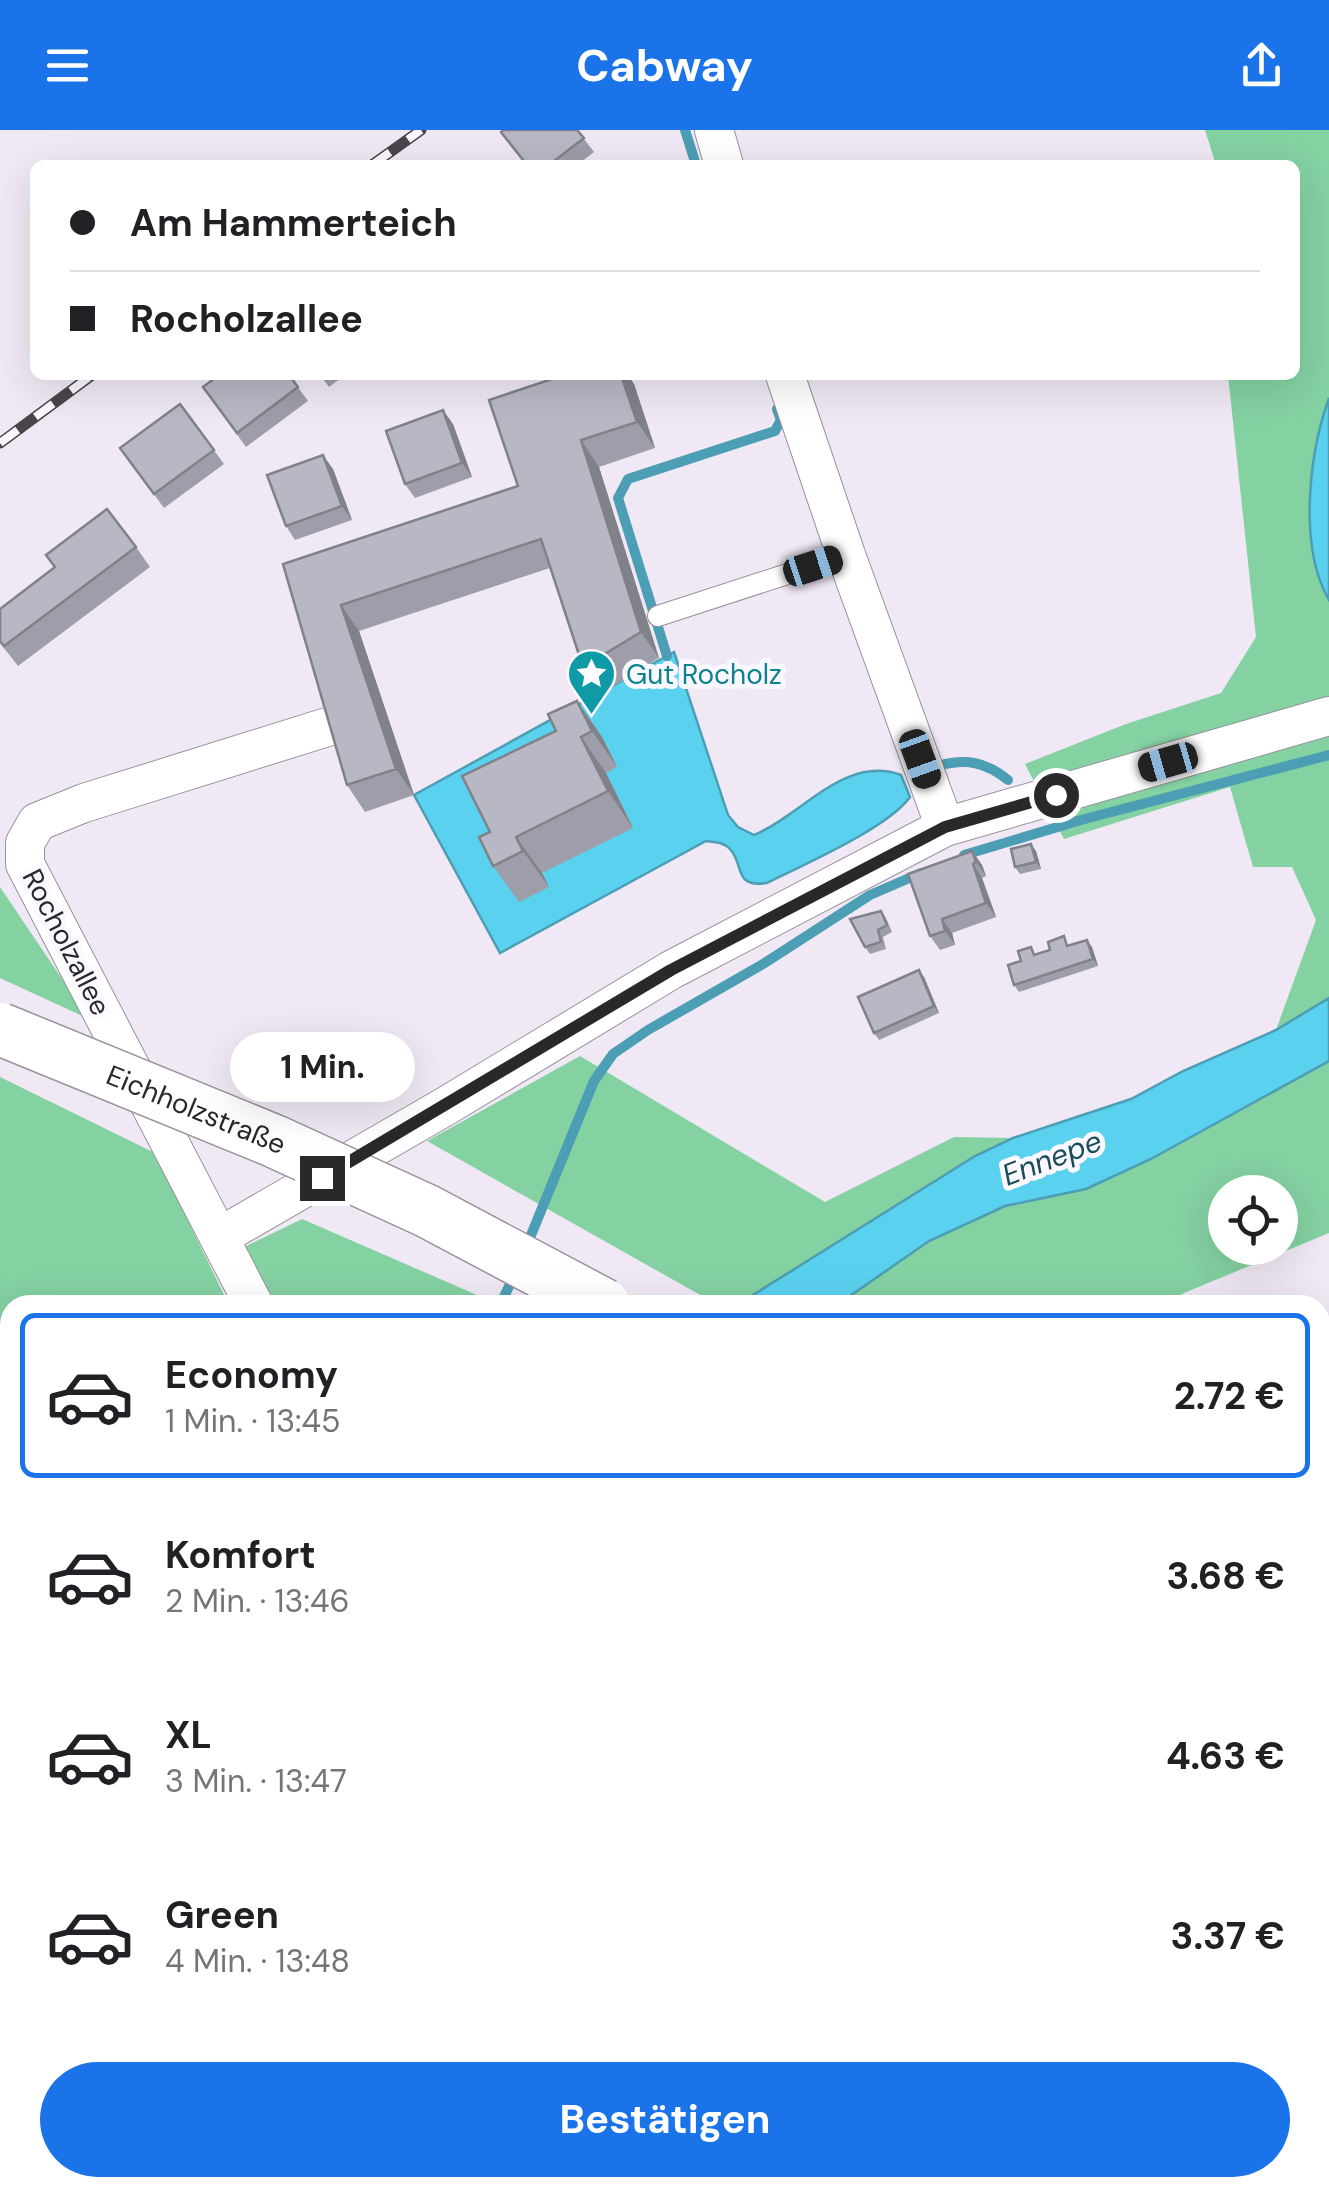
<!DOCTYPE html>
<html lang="de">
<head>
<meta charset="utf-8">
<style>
  :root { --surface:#fff; --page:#f2f2f2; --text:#202124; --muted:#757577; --line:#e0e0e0; --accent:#1a73e8 }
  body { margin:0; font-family:"DM Sans",sans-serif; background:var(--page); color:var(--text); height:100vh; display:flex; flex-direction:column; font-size:38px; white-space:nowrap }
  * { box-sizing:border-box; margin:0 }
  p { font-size:32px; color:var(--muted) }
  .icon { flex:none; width:55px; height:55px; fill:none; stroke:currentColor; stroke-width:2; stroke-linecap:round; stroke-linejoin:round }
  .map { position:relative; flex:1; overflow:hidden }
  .panel { position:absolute; left:0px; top:1165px; width:1330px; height:902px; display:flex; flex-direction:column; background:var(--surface); border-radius:30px 30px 0 0; box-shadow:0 10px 40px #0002 }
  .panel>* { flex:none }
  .top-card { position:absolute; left:30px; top:30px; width:1270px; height:220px; border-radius:15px; box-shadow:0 10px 40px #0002; display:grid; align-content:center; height:220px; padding:0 40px; background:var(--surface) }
  .fabs { position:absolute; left:1208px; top:1045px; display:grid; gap:20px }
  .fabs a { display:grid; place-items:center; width:90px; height:90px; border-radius:50%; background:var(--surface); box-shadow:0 10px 40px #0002; font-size:50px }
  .end { position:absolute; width:45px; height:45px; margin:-22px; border:12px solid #2b282c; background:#fff; box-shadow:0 0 0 5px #fff }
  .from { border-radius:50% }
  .bubble { position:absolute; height:70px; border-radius:35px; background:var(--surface); box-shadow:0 10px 40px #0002; font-size:32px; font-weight:700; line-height:70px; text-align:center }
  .car { position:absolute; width:30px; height:60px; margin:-30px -15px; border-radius:12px; box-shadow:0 0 8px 2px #0007; background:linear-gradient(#222 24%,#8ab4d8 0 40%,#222 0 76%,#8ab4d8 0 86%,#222 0) }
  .top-card b { display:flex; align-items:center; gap:35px; height:95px; font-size:38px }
  .top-card b+b { border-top:2px solid var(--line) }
  .top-card i { width:25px; height:25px; background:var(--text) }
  ul { padding:18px 0 0; list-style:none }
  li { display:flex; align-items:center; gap:30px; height:165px; margin:0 20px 15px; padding:0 20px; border:5px solid transparent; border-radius:15px }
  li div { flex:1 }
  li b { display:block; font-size:38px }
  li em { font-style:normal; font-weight:700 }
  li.selected { border-color:var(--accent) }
  li>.icon { width:90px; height:90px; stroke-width:1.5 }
  .cta { display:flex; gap:20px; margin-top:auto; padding:20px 40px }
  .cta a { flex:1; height:115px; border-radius:60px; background:var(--accent); color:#fff; font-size:40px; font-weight:700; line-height:115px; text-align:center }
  header { display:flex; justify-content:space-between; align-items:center; height:130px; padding:0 40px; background:var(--accent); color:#fff; font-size:45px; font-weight:700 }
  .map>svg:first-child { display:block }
</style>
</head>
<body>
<header><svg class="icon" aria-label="menu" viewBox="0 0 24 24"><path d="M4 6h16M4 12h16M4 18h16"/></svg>Cabway<svg class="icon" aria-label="share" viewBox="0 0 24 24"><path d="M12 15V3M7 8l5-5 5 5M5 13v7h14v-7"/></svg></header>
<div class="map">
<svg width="1329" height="2067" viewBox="0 0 1329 2067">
  <rect width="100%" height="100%" fill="#f0e9f5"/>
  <g fill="#84d1a2" fill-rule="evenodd">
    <path d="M1205,0H1329V268C1309,324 1298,416 1329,470V868L1276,900L1316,790L1292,737H1253L1230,657L1064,709L1025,634L1126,594L1221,563L1256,507L1228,245H1295V35H1216Z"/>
    <polygon points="0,757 89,889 0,848"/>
    <polygon points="580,926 825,1072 954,1007 1013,1008 975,1026 737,1175 718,1175 427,1011"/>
    <path d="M1329,931V1103L1184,1163L1165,1175H837L929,1111L1005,1076L1086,1058L1151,1029ZM1225,1062H1280V1118H1225Z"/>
    <polygon points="0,947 155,1023 229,1175 10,1175 10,1343 0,1349"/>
    <polygon points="302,1089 500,1175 273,1175 240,1119"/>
    <polygon points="1320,1578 1329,1587 1329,1713 1320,1705"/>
    <polygon points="10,1877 10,1964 0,1972 0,1886"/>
  </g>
  <g fill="#5ad1ef" stroke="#4c9eb4" stroke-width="2.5">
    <path d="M1329,268V470C1298,416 1309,324 1329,268Z"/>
    <path d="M674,522L728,685L738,697L754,705C801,686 845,624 901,645L910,667C888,698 803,735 767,753C733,758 745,736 730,719C724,712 714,712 706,711L500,823L414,665Z"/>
    <polygon points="1329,868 1329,931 1151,1029 1086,1059 1005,1076 929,1111 837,1175 737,1175 975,1026 1013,1008 1131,969 1183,941 1276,900"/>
    <polygon points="10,1728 10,1877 0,1886 0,1743"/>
  </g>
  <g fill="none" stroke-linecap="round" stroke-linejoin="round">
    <g stroke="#4c9eb4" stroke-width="10">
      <polyline points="685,0 696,35"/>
      <polyline points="667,526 618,368 628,349 775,301 781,290 777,279"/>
      <path d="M938,636C966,628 986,632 1008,650"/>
      <polyline points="964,725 1081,690 1329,625"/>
      <polyline points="527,1115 594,951 613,924 648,900 763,834 870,765 921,743"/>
      <polyline points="500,1175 515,1144"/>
    </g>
    <defs>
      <g id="lane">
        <polyline points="658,486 846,425"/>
        <polyline points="1320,1283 1329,1294"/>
        <polyline points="0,1372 10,1366"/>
      </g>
      <g id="street">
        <polyline points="714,0 724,35"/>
        <polyline points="785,245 846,425 945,697"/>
        <polyline points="219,1107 446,976 671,840 945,697 1329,586"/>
        <polyline points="254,1175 25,734 25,713 37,692 84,673 340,593"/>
        <polyline points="703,2058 708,2067"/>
        <polyline points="222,2067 239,2058"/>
      </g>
      <polyline id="secondary" points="1320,1778 1329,1787"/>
    </defs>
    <use href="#lane" stroke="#98919c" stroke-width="22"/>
    <use href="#street" stroke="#98919c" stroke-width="40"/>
    <use href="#secondary" stroke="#98919c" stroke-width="55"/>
    <use href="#lane" stroke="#fff" stroke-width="20"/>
    <use href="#street" stroke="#fff" stroke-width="38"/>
    <use href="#secondary" stroke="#fff" stroke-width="52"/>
    <defs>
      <g id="rail">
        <polyline points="372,35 421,0"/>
        <polyline points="0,313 92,245"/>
      </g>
    </defs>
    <use href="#rail" stroke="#49454a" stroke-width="11"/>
    <use href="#rail" stroke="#fcf8ff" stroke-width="8" stroke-dasharray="22" stroke-linecap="butt"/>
    <defs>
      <g id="secondary-bridge">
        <path id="s1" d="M0,899L274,1011L427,1081L604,1175"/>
      </g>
    </defs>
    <use href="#secondary-bridge" stroke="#98919c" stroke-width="55" stroke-linecap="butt"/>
    <use href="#secondary-bridge" stroke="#fff" stroke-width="52"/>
  </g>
  <g fill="#9d9ea9">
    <polygon points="577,0 594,22 577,35 526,35 501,2"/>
    <polygon points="289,245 308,271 246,317 203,257"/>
    <polygon points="320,245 345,245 329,257"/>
    <polygon points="634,254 655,318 599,337 659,528 602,563 583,537 550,438 359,501 414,665 365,682 347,655 283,434 518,356"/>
    <polygon points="180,274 224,334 164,378 120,318"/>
    <polygon points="453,294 472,347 415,368 405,354"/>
    <polygon points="333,339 352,390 295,410 286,396"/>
    <polygon points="136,417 150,437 18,536 0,513 0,479 54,438"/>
    <polygon points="577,571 602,607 617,637 606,643 633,698 542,743 549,757 519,772 493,736 490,702"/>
    <polygon points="972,721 982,735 986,746 982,748 996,787 952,803 955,815 940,820 930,806"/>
    <polygon points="1036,721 1041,739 1020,744 1015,737"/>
    <polygon points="881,781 886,788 892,802 883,807 886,819 870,824 865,817"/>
    <polygon points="1070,815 1092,817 1098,836 1019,862 1014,855 1036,825"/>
    <polygon points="924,847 939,883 879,910 874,903"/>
    <polygon points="539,2058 580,2058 562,2067 545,2067"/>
    <polygon points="983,2058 1126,2058 1132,2067 988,2067"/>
    <polygon points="1158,2058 1258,2058 1263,2067 1164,2067"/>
  </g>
  <g fill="#808189">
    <polygon points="621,245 628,245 634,254 655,318 637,292"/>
    <polygon points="443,280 453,294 472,347 462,333"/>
    <polygon points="581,310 599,337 659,528 641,502"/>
    <polygon points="323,325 333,339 352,390 342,376"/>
    <polygon points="341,475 359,501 414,665 396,639"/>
    <polygon points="577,571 602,607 617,637 592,601"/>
    <polygon points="581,607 606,643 633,698 608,661"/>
    <polygon points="516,707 542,743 549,757 523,721"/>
    <polygon points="1031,714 1036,721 1041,739 1036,732"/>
    <polygon points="972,721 982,735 986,746 976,732"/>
    <polygon points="973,734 982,748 996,787 986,773"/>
    <polygon points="942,789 952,803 955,815 945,801"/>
    <polygon points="1087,810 1092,817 1098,836 1093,829"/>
    <polygon points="919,840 924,847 939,883 934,876"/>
    <polygon points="411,2058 415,2058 420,2067 415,2067"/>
    <polygon points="827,2058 832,2058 836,2067 832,2067"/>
  </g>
  <g fill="#b7b8c4" stroke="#808189" stroke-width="2.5">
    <polygon points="503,0 577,0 584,8 549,35 527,35 501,2"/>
    <polygon points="219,245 289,245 298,257 237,303 203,257"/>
    <polygon points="564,245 621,245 637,292 581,310 641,502 583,537 541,409 341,475 396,639 347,655 283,434 518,356 489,270"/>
    <polygon points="180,274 214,320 154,364 120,318"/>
    <polygon points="443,280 462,333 405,354 386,301"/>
    <polygon points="323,325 342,376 286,396 267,345"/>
    <polygon points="107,379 136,417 4,516 0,511 0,479 55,437 46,425"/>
    <polygon points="577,571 592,601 581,607 608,661 516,707 523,721 493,736 479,707 490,702 462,646 556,601 548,584"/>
    <polygon points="1031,714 1036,732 1015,737 1011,719"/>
    <polygon points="972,721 976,732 973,734 986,773 942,789 945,801 930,806 908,744"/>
    <polygon points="881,781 887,795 878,800 881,812 865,817 850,789"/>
    <polygon points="1064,806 1067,816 1087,810 1093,829 1014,855 1008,835 1021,831 1018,821 1031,817 1034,825 1050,820 1048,812"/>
    <polygon points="919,840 934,876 874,903 858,867"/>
    <polygon points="14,2058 25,2058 31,2067 2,2067 1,2065"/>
    <polygon points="25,2058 75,2058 81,2067 31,2067"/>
    <polygon points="291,2058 343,2058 323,2067 297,2067"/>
    <polygon points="343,2058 411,2058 415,2067 323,2067"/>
    <polygon points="758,2058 827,2058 832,2067 762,2067"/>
    <polygon points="983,2058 1121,2058 1106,2067 988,2067"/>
    <polygon points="1158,2058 1254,2058 1237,2067 1164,2067"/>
  </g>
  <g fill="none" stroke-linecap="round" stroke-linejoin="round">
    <polyline stroke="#2b282c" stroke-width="12" points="322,1048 671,840 945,697 1056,665"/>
  </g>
  <defs>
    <symbol id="sight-pin" viewBox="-11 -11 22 30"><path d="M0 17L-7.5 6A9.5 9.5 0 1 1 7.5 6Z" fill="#0f9aa8" stroke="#fcf8ff"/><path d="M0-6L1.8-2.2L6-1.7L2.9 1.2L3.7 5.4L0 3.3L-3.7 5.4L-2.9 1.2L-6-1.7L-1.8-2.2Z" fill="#fff"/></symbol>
  </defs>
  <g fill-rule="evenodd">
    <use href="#sight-pin" x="564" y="516" width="55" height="75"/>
  </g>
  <g text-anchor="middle" stroke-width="10" stroke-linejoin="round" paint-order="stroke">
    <g font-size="28" fill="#0d838f" stroke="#fcf8ff" text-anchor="start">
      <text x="626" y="554">Gut Rocholz</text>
    </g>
    <g font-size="28" fill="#2b282c" stroke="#fcf8ff">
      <text transform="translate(67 812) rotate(63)" y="10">Rocholzallee</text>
      <text dy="10" stroke="none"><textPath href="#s1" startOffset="212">Eichholzstraße</textPath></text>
    </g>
    <g font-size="30" font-style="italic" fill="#194d59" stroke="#fcf8ff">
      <text transform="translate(1052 1028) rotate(-21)" y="10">Ennepe</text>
    </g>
  </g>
</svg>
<div class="fabs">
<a><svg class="icon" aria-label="locate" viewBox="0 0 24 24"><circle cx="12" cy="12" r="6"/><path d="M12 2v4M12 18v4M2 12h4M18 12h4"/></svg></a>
</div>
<i class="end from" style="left:1056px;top:665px"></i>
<i class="end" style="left:322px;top:1048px"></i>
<div class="bubble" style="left:230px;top:902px;width:185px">1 Min.</div>
<i class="car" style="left:813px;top:436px;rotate:72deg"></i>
<i class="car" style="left:920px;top:629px;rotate:160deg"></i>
<i class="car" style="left:1168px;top:632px;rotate:254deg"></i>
<div class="top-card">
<b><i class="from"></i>Am Hammerteich</b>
<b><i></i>Rocholzallee</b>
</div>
<section class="panel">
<ul>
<li class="selected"><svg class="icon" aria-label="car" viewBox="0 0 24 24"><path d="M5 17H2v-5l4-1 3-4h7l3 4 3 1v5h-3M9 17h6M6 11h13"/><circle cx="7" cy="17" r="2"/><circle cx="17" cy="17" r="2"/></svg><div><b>Economy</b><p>1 Min. · 13:45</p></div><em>2.72 €</em></li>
<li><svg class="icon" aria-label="car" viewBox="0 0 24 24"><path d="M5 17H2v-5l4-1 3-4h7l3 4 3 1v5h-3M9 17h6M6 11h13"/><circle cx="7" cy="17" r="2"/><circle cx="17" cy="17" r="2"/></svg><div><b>Komfort</b><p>2 Min. · 13:46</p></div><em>3.68 €</em></li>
<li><svg class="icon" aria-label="car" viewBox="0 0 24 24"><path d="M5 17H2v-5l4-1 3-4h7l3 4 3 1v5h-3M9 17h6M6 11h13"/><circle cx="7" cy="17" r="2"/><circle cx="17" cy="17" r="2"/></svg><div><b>XL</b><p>3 Min. · 13:47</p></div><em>4.63 €</em></li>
<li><svg class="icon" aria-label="car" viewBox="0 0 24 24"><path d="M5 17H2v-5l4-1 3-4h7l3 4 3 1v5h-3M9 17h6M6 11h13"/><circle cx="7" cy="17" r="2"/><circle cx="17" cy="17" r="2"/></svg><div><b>Green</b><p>4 Min. · 13:48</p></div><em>3.37 €</em></li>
</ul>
<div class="cta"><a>Bestätigen</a></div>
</section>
</div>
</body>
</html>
